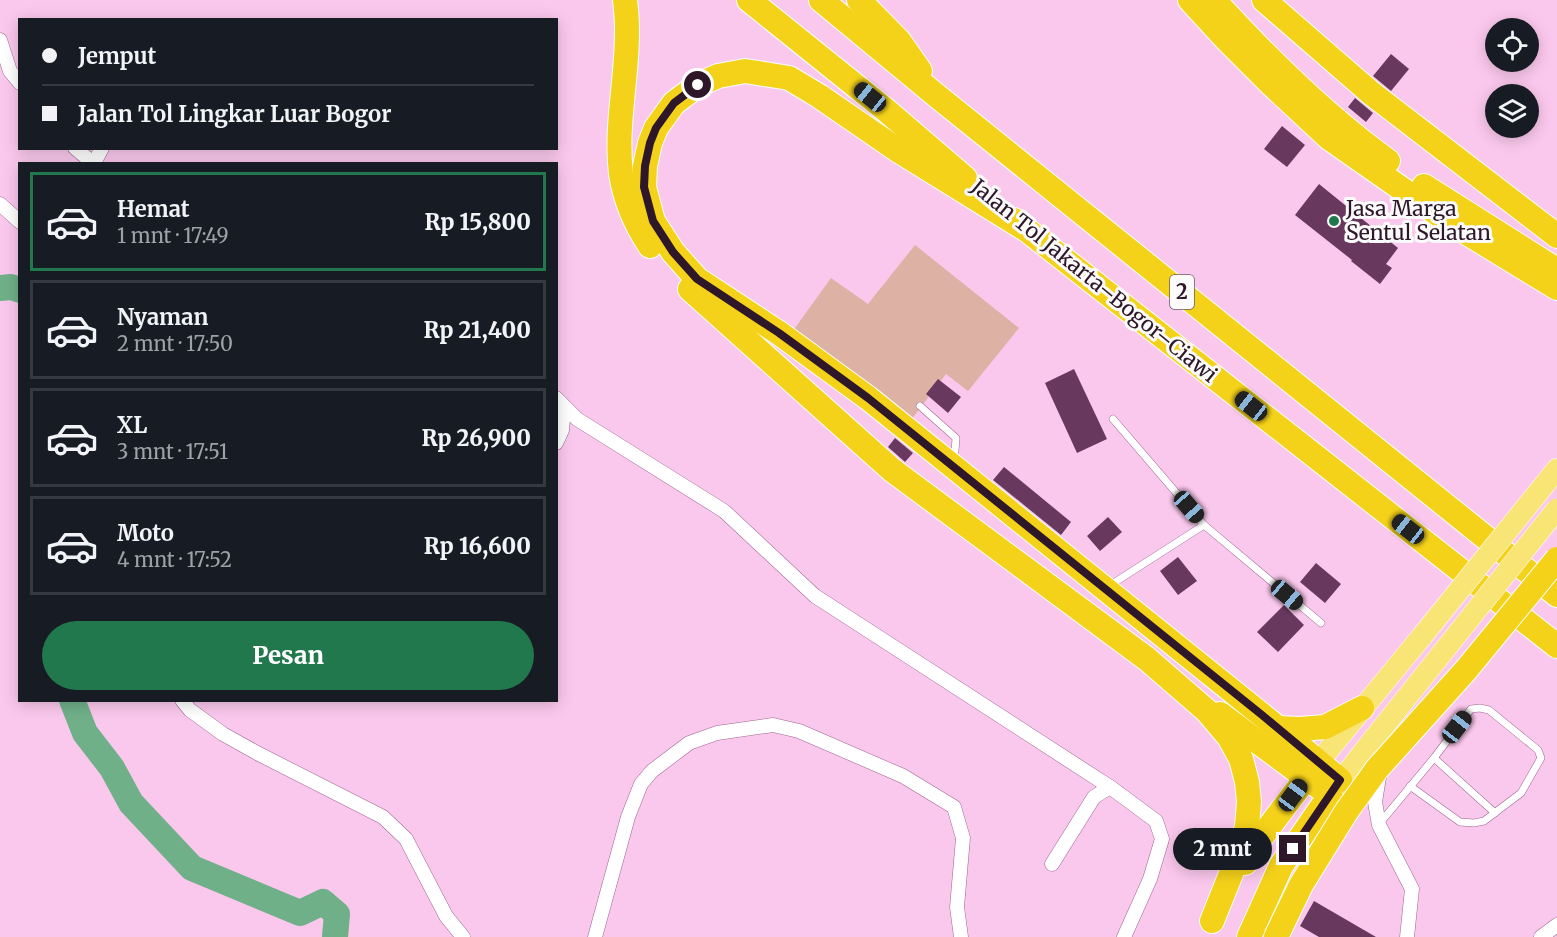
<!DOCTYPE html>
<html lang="id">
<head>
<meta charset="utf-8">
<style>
  :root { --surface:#171b24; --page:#242831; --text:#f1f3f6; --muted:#9ea1a6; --line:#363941; --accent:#20784c }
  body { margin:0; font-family:Merriweather,serif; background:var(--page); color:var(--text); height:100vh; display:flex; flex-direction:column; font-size:22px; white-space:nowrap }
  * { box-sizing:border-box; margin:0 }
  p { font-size:20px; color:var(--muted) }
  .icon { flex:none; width:33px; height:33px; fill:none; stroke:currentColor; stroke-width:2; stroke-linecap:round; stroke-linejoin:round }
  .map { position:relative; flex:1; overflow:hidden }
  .details { position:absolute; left:18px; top:162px; width:540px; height:540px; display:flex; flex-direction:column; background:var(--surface); border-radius:0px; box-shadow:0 3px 15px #0003 }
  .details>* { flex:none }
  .top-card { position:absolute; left:18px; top:18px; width:540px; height:132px; border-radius:0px; box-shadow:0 3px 15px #0003; display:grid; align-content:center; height:132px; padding:0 24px; background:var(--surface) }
  .controls { position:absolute; left:1485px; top:18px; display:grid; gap:12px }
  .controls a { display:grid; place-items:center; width:54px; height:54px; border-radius:50%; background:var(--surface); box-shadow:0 3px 15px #0003; font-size:30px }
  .end { position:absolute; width:27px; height:27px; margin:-14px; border:8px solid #2e1728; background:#fff; box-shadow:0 0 0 3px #fff }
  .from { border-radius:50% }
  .bubble { position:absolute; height:42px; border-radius:21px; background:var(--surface); box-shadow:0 3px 15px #0003; font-size:20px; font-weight:800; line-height:42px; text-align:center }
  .car { position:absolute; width:18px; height:36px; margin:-18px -9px; border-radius:8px; box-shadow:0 0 4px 2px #0007; background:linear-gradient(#222 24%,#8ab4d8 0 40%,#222 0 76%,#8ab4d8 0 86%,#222 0) }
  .top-card b { display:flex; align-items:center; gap:21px; height:57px; font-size:22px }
  .top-card b+b { border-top:2px solid var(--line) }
  .top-card i { width:15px; height:15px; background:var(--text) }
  ul { padding:10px 0 0; list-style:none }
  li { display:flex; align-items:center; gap:18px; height:99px; margin:0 12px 9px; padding:0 12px; border:3px solid var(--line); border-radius:0px }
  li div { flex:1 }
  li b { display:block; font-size:22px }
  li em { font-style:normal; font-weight:800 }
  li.on { border-color:var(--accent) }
  li>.icon { width:54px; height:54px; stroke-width:1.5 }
  .primary-button { display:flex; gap:12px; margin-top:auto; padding:12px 24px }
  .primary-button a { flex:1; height:69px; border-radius:36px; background:var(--accent); color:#fff; font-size:24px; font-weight:800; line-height:69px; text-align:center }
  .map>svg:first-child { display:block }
</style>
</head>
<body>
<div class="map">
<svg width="1557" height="937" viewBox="0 0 1557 937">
  <rect width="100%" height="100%" fill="#fbc8ed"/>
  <polygon fill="#ddb1a4" points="915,245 1019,328 968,391 946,374 905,428 787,339 831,278 868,304"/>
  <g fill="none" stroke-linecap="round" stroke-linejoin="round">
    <g stroke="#70b089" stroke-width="26">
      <polyline points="0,288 11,287 20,290"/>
      <polyline points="72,700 85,733 112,768 131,803 192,868 300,913 323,902 337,914 335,937"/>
    </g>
  </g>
  <g fill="#69385e">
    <polygon points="1391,54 1409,69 1391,91 1373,76"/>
    <polygon points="1355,98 1373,113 1366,122 1348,107"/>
    <polygon points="1282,126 1305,145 1287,167 1264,149"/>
    <polygon points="1319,184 1398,248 1386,264 1392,268 1380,284 1351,261 1352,260 1295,215"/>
    <polygon points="1074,369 1107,439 1077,453 1045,383"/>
    <polygon points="938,379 961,397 948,413 926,394"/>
    <polygon points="895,438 913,453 905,462 888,447"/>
    <polygon points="1004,467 1071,522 1061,535 993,480"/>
    <polygon points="1108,517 1122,532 1100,551 1087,536"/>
    <polygon points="1178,557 1197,581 1178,595 1160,571"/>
    <polygon points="1316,563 1341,584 1325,603 1300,582"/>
    <polygon points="1284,605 1304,625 1278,652 1257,632"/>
    <polygon points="1314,901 1376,937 1319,937 1300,926"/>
  </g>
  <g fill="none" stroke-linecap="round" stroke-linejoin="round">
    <defs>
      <g id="lane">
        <polyline points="920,406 956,438 955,451 950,457"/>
        <polyline points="1113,419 1204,525 1321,623"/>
        <polyline points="1109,586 1204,525"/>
        <polyline points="1434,758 1495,813"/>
        <polyline points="1380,823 1434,758 1471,709 1480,708 1489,710 1538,750 1541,758 1521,793 1484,821 1474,823 1460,822 1410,786"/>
      </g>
      <g id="street">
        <polyline points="0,40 10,71 20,83"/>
        <polyline points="75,148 94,164"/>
        <polyline points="94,163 102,148"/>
        <polyline points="0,204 20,222"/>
        <polyline points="556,398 577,419 724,511 815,596 1110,787 1156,821 1162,839 1150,879 1124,937"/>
        <polyline points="556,443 562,430 564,407"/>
        <polyline points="182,700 190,710 223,734 257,753 383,817 406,839 446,916 463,937"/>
        <polyline points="1380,771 1375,802 1379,825 1412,889 1407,937"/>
        <polyline points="1052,864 1094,797 1110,787"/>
        <polyline points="595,937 628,817 641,784 652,771 689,743 717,733 773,725 799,731 903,776 954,807 963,838 957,907 961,937"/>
        <polyline points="1541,937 1557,925"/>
      </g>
      <g id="primary">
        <polyline points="1545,484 1557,469"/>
        <polyline points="1308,775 1423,635"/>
        <polyline points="1332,793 1364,751 1443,652"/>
      </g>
      <g id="highway">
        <path d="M625,0C626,9 627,18 627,27C628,76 615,125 621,174C625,200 636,225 650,246"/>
        <polyline points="749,0 887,111 965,178"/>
        <polyline points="821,0 937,96 1557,595"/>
        <polyline points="859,0 899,41 920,71"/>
        <polyline points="1190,0 1224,37 1271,84 1329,138 1452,224 1557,288"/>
        <path d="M1214,0C1267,58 1324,115 1388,161"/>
        <polyline points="1264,0 1371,93 1557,236"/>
        <polyline points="1424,186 1552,267"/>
        <polyline points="1014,220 1557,646"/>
        <polyline points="1025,229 899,151 819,96 789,78 745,71 718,76 698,85 674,103 656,128 650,143 645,166 644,187 653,221 673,252 697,279 779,333 868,398 1278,728 1340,780"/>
        <polyline points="690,289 892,470 1147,659 1207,711 1229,737 1241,759 1247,782 1249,802 1247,826 1241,849 1212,921"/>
        <polyline points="1220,714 1330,795 1281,866 1249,937"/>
        <polyline points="1278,728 1300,729 1325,727 1362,708"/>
        <polyline points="1245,863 1254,847 1306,778"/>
      </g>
    </defs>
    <use href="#lane" stroke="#9f6590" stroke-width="8"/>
    <use href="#street" stroke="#9f6590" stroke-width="15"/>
    <use href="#primary" stroke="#fff" stroke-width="22"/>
    <use href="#highway" stroke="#fff" stroke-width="26"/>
    <use href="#lane" stroke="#fff" stroke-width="7"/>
    <use href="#street" stroke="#fff" stroke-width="14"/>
    <use href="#primary" stroke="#f9e476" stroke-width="21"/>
    <use href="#highway" stroke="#f5d21a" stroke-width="24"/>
    <defs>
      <g id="primary-bridge">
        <polyline points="1423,635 1545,484"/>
        <polyline points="1443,652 1557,509"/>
      </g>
      <polyline id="highway-bridge" points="1276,937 1301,885 1346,812 1377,769 1466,670 1557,559"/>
    </defs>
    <use href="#primary-bridge" stroke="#fff" stroke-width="22" stroke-linecap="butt"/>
    <use href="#highway-bridge" stroke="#fff" stroke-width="26" stroke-linecap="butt"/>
    <use href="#primary-bridge" stroke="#f9e476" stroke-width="21"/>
    <use href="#highway-bridge" stroke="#f5d21a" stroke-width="24"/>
  </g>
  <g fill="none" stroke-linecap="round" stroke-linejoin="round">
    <polyline stroke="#2e1728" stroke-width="8" points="698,85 674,103 656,128 650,143 645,166 644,187 653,221 673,252 697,279 779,333 868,398 1262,715 1340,780 1293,849"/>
  </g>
  <circle fill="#20784c" stroke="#fbfbfb" stroke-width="2" cx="1334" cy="221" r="6"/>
  <g text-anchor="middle" stroke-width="6" stroke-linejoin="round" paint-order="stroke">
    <rect fill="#fbfbfb" stroke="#6c5b67" stroke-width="1.5" x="1170" y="275" width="24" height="34" rx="4.5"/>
    <g font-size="20" font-weight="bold" fill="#2e1728">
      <text x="1182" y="299">2</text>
    </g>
    <g font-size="21" fill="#2e1728" stroke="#fbfbfb" text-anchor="start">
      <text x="1346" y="216">Jasa Marga<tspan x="1346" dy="24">Sentul Selatan</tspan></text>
    </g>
    <g font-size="21" fill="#2e1728" stroke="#fbfbfb">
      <text transform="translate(1094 281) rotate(39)" y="7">Jalan Tol Jakarta–Bogor–Ciawi</text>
    </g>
  </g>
</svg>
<div class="controls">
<a><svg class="icon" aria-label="locate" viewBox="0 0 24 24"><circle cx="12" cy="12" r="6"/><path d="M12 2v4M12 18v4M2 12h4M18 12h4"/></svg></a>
<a><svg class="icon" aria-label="layers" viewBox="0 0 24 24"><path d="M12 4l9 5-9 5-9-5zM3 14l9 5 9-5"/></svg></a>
</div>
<i class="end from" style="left:698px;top:85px"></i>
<i class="end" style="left:1293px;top:849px"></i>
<div class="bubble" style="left:1173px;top:828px;width:99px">2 mnt</div>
<i class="car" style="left:870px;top:97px;rotate:309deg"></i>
<i class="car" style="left:1251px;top:406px;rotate:308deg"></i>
<i class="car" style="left:1189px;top:507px;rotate:139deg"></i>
<i class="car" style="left:1408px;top:529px;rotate:308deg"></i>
<i class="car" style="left:1287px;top:595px;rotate:130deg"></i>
<i class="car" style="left:1457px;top:727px;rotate:38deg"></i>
<i class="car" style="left:1293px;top:795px;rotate:37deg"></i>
<div class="top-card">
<b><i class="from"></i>Jemput</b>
<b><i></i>Jalan Tol Lingkar Luar Bogor</b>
</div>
<section class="details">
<ul>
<li class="on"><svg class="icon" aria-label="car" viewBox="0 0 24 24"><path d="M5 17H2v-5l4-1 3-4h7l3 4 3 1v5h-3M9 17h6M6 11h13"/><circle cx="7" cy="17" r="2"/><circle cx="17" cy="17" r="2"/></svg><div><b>Hemat</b><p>1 mnt · 17:49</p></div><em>Rp 15,800</em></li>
<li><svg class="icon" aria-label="car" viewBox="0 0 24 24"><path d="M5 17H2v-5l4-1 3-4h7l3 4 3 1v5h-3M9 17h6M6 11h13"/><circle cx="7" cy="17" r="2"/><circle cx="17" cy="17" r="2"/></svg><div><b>Nyaman</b><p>2 mnt · 17:50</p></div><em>Rp 21,400</em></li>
<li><svg class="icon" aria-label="car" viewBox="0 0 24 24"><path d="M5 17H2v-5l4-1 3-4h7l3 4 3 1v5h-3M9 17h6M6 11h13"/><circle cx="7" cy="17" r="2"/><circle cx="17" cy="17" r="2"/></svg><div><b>XL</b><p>3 mnt · 17:51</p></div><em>Rp 26,900</em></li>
<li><svg class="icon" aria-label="car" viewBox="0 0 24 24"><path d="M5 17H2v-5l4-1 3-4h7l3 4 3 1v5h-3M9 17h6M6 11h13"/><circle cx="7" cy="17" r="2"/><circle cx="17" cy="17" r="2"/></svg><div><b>Moto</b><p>4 mnt · 17:52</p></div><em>Rp 16,600</em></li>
</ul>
<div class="primary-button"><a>Pesan</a></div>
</section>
</div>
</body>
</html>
